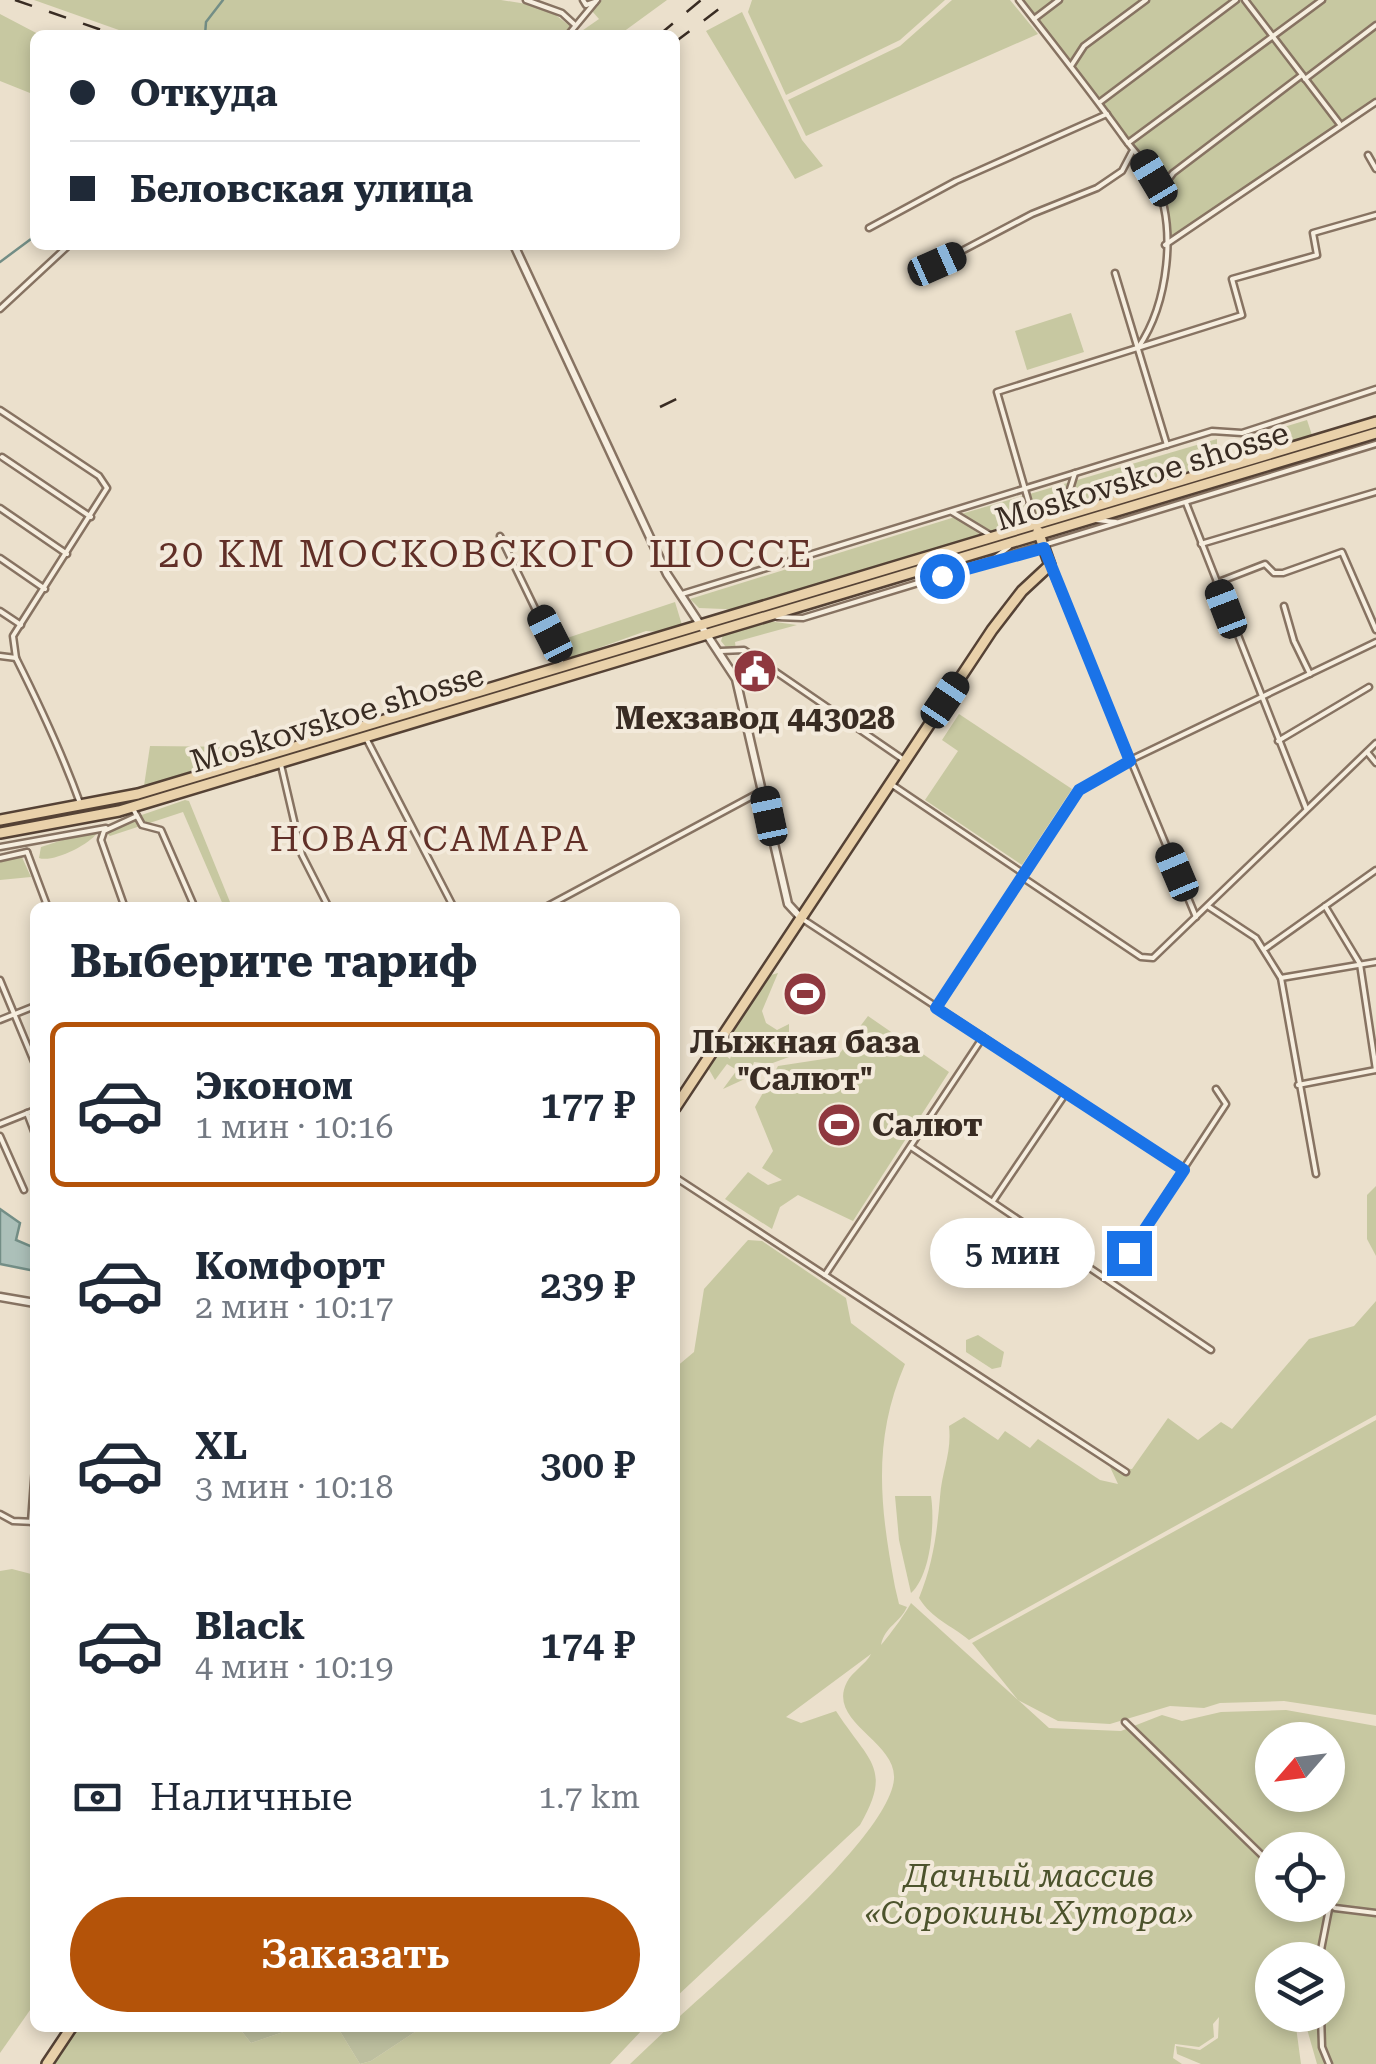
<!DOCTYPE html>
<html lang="ru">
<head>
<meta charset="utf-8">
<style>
  :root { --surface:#fff; --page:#f6f6f7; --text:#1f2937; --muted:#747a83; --line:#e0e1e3; --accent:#b45309 }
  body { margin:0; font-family:"Roboto Serif",serif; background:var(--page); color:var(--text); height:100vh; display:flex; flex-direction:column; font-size:38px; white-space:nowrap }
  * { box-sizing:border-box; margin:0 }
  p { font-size:32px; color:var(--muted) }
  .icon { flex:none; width:55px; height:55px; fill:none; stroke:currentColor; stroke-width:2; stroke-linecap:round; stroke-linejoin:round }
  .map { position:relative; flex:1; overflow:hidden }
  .sheet { position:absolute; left:30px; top:902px; width:650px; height:1130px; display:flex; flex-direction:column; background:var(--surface); border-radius:15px; box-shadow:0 5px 15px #0003 }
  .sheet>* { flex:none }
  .banner { position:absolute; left:30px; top:30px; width:650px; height:220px; border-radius:15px; box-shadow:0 5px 15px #0003; display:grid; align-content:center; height:220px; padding:0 40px; background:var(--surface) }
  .needle { width:65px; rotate:242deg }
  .tools { position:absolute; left:1255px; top:1722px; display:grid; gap:20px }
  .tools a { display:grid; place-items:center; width:90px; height:90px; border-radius:50%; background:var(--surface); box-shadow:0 5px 15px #0003; font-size:50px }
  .end { position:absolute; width:45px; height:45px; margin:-22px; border:12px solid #1a73e8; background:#fff; box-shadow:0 0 0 5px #fff }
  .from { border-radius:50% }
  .bubble { position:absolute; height:70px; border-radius:35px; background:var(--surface); box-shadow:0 5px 15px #0003; font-size:32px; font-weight:600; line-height:70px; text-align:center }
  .car { position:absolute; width:30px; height:60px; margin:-30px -15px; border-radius:12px; box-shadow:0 0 8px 2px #0007; background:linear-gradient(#222 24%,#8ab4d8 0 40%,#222 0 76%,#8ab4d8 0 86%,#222 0) }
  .banner b { display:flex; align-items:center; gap:35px; height:95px; font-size:38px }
  .banner b+b { border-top:2px solid var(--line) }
  .banner i { width:25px; height:25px; background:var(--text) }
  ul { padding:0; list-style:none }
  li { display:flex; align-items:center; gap:30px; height:165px; margin:0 20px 15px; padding:0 20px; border:5px solid transparent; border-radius:15px }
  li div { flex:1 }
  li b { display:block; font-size:38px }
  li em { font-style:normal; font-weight:600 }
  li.on { border-color:var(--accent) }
  li>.icon { width:90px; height:90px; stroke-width:1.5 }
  h2 { padding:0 40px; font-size:45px; line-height:120px }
  .pay { display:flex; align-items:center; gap:25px; height:110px; padding:0 40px; font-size:38px }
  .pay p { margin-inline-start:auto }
  .cta { display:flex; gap:20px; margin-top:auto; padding:20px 40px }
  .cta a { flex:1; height:115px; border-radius:60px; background:var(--accent); color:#fff; font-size:40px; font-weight:600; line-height:115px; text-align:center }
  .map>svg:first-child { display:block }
</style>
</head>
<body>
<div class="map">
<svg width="1376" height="2064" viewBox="0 0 1376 2064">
  <rect width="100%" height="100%" fill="#ebe0cc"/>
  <g fill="#c7c8a1" fill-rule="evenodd">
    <polygon points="34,0 501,0 545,7 570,26 565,35 133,35"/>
    <polygon points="602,0 667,0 619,35 576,35 599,19 592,11"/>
    <polygon points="752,0 945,0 900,40 786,95 748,12"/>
    <polygon points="952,0 1010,0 1038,34 806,136 788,100 900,46"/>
    <polygon points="1023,0 1376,0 1376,101 1165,241 1162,191 1149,168"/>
    <polygon points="742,12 802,140 823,166 795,179 706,31"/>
    <polygon points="0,14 40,35 35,35 35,95 0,81"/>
    <polygon points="1071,313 1084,352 1027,370 1015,331"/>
    <polygon points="1307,420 1313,438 1256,455 1259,449 1254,436"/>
    <polygon points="1217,439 1217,463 997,534 961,514"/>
    <polygon points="955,517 985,538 748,610 699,608 690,599"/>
    <polygon points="675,602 682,625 660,632 646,631 568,659 558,641"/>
    <polygon points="768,621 797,625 735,642 736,650 729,651 721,641 723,635"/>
    <polygon points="959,714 1072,789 1022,865 925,800 958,751 942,740"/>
    <polygon points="150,746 247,747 248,753 144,786"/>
    <polygon points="185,800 189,801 232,907 224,907 183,812 110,836 105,832 110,826"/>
    <path d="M93,830L97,833C89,845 52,863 39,858L41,847Z"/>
    <polygon points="21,855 31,877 0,880 0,860"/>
    <polygon points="778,973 762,1011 766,1023 777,1030 789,1024 789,1057 770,1064 754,1062 749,1077 723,1089 737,1070 727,1064 715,1080 707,1066 719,1050 730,1059 732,1053 726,1041 771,975"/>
    <polygon points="868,1016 949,1072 853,1221 798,1195 780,1207 772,1229 725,1199 748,1172 768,1185 782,1180 762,1168 773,1151 755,1107 778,1066 837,1057"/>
    <polygon points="1376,1186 1376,1256 1367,1239 1367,1195"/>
    <path d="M748,1240L762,1241L846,1298L851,1323L905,1364C872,1440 880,1507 895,1587L899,1604L907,1607C900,1623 885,1626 881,1645C886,1640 908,1610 911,1603L1049,1728L1121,1731L1162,1715L1182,1721L1221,1712L1286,1710L1376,1726V2064H1317L1307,2029L1328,2015V1960H1272V1974L1266,1978H1272V2015H1318V2019L1296,2027L1301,2064H1201L1177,2054L1176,2046L1200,2050L1218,2038L1219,2017L1213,2024L1214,2037L1199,2047L1175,2044L1173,2058L1182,2064H630L668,2028H675V2021C723,1975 889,1839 894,1779C897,1741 826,1722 847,1682C852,1672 866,1664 871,1654L786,1717L801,1723L836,1711C869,1762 893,1768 860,1825L675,1998V1368L694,1352L704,1289ZM1272,1740H1328V1795H1272ZM1272,1850H1328V1905H1272Z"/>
    <path d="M1376,1301V1415L969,1640C951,1625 932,1619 919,1598C933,1564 937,1533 940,1497C942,1470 952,1453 949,1426L964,1417L998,1440L1005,1431L1030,1448L1038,1439L1100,1480L1118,1484L1110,1467L1132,1469L1168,1418L1198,1440L1221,1422L1232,1429L1309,1339L1354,1326Z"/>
    <polygon points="978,1335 1004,1352 1001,1367 992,1369 966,1352 966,1340"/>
    <polygon points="1376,1420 1376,1715 1284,1701 1220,1703 1204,1708 1170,1706 1110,1724 1058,1721 1018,1700 972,1643"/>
    <path d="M895,1496H931C935,1522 931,1575 911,1593L899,1540Z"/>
    <polygon points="12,1569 35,1575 35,2003 0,2053 0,1571"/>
    <polygon points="84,2028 239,2028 251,2043 295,2028 338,2028 360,2064 371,2061 421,2028 644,2028 610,2064 55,2064 76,2031"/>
  </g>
  <g fill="#bdbf9f">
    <polygon points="239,2028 295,2028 251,2043"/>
    <polygon points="338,2028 421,2028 371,2061 360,2064"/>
  </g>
  <polygon fill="#acc0b9" stroke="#738e86" stroke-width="2.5" points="0,1209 20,1223 16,1240 35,1248 35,1271 0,1264"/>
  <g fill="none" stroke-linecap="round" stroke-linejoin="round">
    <g stroke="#738e86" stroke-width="2.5">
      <polyline points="205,35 206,22 223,0"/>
      <polyline points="0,262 35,236"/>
    </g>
    <defs>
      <g id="minor">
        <polyline points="526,0 562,13 574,24"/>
        <polyline points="583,0 586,5 595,2"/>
        <path d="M1019,0C1054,45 1089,89 1122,135C1132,150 1146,162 1154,178C1178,227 1168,304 1138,348"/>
        <polyline points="1245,0 1339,123"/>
        <polyline points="1034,19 1059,0"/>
        <polyline points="568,35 597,0"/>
        <polyline points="1071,66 1084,46 1146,0"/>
        <polyline points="1305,79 1376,25"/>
        <polyline points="1100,102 1236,0"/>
        <polyline points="1128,143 1322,0"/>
        <polyline points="1368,155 1376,169"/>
        <polyline points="1159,192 1173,173 1302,75"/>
        <polyline points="869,228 956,181 1107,114"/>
        <polyline points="1165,245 1376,102"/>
        <polyline points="1115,273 1167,445"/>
        <polyline points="914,276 1032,214 1097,188 1122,171 1132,152"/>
        <polyline points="0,309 69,245"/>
        <polyline points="0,410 99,476 107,488 13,636 16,658 0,656"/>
        <polyline points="2,457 91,517"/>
        <polyline points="1186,503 1306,808"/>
        <polyline points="0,508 67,554"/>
        <polyline points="952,512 990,535"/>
        <polyline points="1062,515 1075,473"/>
        <polyline points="1096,520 1116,522"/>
        <polyline points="1035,524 997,392 1242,315 1232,279 1317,255 1313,233 1376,215"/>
        <polyline points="500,536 563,666"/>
        <polyline points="1201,544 1376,492"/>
        <polyline points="0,558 45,589"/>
        <polyline points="993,559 1009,547"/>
        <polyline points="1050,566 1196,917"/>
        <polyline points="1216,583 1265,564 1274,573 1283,573 1342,552 1376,630"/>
        <polyline points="682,594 1212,431 1242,433 1376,389"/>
        <polyline points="1284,606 1294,641 1310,674"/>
        <polyline points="0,611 21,625"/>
        <polyline points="777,617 803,618 1376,444"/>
        <polyline points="721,651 744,650 904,760"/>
        <path d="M16,658C40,706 62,753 80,803"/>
        <polyline points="367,740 454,908"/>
        <polyline points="1278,741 1369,687"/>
        <polyline points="1367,752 1376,763"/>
        <polyline points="281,765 302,855 328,906"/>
        <polyline points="891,784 1024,874"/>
        <polyline points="137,816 142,825 161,830 195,908"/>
        <polyline points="0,847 106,828"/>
        <polyline points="27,852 48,908"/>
        <polyline points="0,858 27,852"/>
        <polyline points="1022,877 1141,957 1153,958 1376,743"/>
        <polyline points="1325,906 1360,964 1376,1070"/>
        <polyline points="1209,907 1256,938 1281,978 1376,962"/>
        <polyline points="125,908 101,840 104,831 137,816 132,807"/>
        <polyline points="544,908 760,792"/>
        <polyline points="801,918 1185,1170"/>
        <polyline points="1266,948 1376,870"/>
        <polyline points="1281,978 1316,1174"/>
        <polyline points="0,980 35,1064"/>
        <polyline points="937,1008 1079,790 1126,762 1376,642"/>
        <polyline points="0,1020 35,1006"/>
        <polyline points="1298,1085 1376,1070"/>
        <polyline points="27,1113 35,1134"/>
        <polyline points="0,1124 35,1110"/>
        <polyline points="0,1136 24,1190"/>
        <polyline points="911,1147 1211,1350"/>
        <polyline points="675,1177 1126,1472"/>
        <polyline points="993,1201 1066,1093"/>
        <polyline points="825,1275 983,1037"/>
        <polyline points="1110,1281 1226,1104 1216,1089"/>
        <polyline points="35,1382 35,1437"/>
        <polyline points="0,1514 13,1521 35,1522"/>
        <polyline points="31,1522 35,1467"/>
        <polyline points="1125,1722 1272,1865"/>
        <polyline points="1328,1902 1335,1908 1376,1913"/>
        <polyline points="1319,1960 1330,1904"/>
        <polyline points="1321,2015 1322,2047 1329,2064"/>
      </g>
      <g id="tertiary">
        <polyline points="514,245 667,574 736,679 788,904 801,918"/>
        <polyline points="0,1297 35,1303"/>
      </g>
      <g id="primary">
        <polyline points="0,820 138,794 1376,422"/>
        <polyline points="0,833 119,811 1376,433"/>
        <polyline points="675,1108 992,630 1022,591 1050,565 1038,531"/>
        <polyline points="47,2064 71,2028"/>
      </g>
    </defs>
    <use href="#minor" stroke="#877362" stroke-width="9"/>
    <use href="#tertiary" stroke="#877362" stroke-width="11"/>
    <use href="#primary" stroke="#554235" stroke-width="14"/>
    <use href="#minor" stroke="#f6eedf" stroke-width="4"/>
    <use href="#tertiary" stroke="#f6eedf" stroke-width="6"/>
    <use href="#primary" stroke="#e9d1aa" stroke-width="9"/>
    <g stroke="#392c23" stroke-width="2.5" stroke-dasharray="18 18" stroke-linecap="butt">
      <polyline points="15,0 116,35"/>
      <polyline points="659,35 701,0"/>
      <polyline points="675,42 731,0"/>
      <polyline points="660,407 691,392"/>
    </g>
  </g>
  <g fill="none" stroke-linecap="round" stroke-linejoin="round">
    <polyline stroke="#1a73e8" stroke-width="12" points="942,576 1044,548 1130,761 1079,790 936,1008 1184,1170 1129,1253"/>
  </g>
  <defs>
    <symbol id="civic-disc" viewBox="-11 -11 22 22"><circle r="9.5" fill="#8f383f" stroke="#f3eadb"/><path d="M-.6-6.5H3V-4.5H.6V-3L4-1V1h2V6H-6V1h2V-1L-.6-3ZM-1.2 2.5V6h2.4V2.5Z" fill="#fff"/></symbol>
    <symbol id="stadium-disc" viewBox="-11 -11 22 22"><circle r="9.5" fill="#8f383f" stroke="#f3eadb"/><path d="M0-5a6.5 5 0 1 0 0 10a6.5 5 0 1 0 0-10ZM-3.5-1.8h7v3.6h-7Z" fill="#fff"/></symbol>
  </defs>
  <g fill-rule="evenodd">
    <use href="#civic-disc" x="730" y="646" width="50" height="50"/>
    <use href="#stadium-disc" x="780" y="969" width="50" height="50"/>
    <use href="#stadium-disc" x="814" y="1100" width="50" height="50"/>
  </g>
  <g text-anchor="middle" stroke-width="8" stroke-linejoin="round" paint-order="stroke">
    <g font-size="32" fill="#392c23" stroke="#f3eadb">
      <text transform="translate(1142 476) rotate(-17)" y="11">Moskovskoe shosse</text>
      <text transform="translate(337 718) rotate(-17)" y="11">Moskovskoe shosse</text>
    </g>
    <g font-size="32" font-weight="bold" fill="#392c23" stroke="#f3eadb">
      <text x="755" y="729">Мехзавод 443028</text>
      <text x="805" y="1053">Лыжная база<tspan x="805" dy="37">"Салют"</tspan></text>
      <text x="872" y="1136" text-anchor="start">Салют</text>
    </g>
    <g font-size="32" font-style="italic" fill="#4c532c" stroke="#f3eadb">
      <text x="1029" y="1887">Дачный массив<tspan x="1029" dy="37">«Сорокины Хутора»</tspan></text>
    </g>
    <g font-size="35" letter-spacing="2.5" fill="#612f27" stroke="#f3eadb">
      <text x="430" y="851">НОВАЯ САМАРА</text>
    </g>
    <g font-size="38" letter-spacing="2.5" fill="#612f27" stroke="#f3eadb">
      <text x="486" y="567">20 КМ МОСКОВСКОГО ШОССЕ</text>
    </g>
  </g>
</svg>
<div class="tools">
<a><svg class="needle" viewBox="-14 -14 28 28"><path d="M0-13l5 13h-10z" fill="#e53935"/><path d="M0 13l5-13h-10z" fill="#747a83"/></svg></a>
<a><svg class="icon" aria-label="locate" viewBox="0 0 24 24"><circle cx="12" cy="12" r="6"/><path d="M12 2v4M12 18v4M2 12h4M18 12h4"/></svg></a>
<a><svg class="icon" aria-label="layers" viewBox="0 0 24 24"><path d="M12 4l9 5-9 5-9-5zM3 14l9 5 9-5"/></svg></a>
</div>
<i class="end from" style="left:942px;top:576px"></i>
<i class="end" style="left:1129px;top:1253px"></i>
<div class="bubble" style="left:930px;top:1218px;width:165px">5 мин</div>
<i class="car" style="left:1154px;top:178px;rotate:329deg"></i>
<i class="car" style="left:937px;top:264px;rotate:66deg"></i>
<i class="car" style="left:1226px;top:609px;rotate:339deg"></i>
<i class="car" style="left:550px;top:634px;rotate:333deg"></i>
<i class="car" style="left:945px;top:700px;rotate:34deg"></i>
<i class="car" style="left:769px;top:816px;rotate:348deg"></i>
<i class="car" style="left:1177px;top:872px;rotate:337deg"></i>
<div class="banner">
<b><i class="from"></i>Откуда</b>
<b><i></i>Беловская улица</b>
</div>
<section class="sheet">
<h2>Выберите тариф</h2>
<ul>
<li class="on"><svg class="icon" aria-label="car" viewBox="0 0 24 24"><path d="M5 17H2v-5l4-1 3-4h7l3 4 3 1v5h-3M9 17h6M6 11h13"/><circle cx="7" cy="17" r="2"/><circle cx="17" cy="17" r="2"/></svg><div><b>Эконом</b><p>1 мин · 10:16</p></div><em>177 ₽</em></li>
<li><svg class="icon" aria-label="car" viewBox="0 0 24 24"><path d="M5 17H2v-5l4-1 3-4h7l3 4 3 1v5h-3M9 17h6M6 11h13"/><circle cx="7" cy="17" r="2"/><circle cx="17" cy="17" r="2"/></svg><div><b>Комфорт</b><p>2 мин · 10:17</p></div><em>239 ₽</em></li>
<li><svg class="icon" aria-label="car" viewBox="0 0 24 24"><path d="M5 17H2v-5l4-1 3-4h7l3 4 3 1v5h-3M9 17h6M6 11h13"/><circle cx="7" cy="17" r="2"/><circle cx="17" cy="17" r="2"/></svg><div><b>XL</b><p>3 мин · 10:18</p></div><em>300 ₽</em></li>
<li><svg class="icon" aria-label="car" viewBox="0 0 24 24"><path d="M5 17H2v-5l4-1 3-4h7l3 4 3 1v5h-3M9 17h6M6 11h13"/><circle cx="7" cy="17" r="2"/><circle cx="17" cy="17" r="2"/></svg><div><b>Black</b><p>4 мин · 10:19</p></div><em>174 ₽</em></li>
</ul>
<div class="pay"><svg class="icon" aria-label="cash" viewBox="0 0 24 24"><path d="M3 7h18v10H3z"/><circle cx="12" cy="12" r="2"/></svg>Наличные<p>1.7 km</p></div>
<div class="cta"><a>Заказать</a></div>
</section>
</div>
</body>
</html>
